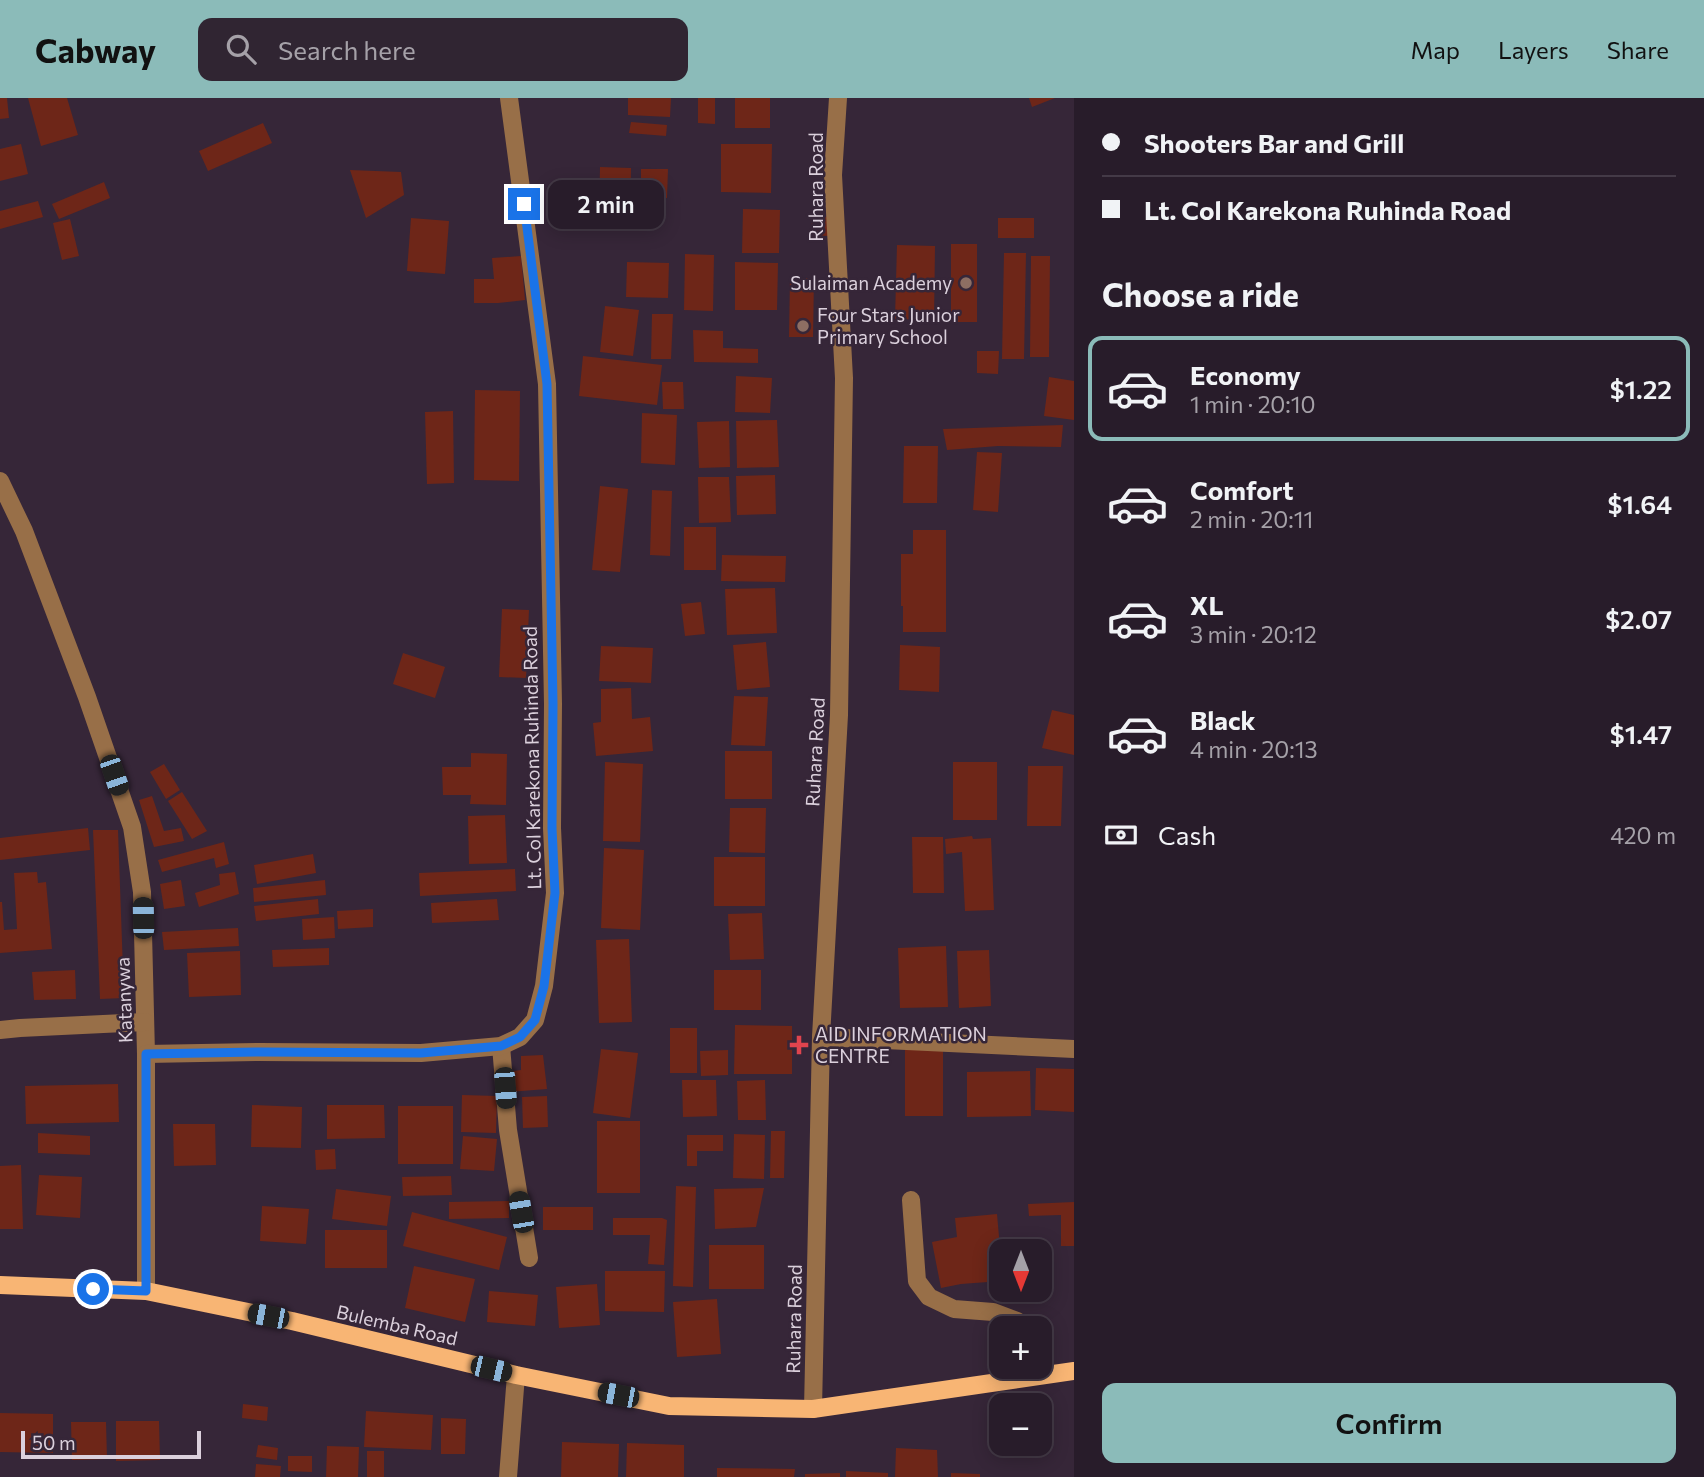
<!DOCTYPE html>
<html lang="en">
<head>
<meta charset="utf-8">
<style>
  :root { --surface:#281c2a; --page:#302532; --text:#f1f3f6; --muted:#a5a1a8; --line:#443a47; --accent:#8bbbb9 }
  body { margin:0; font-family:Commissioner,sans-serif; background:var(--page); color:var(--text); height:100vh; display:flex; flex-direction:column; font-size:26px; white-space:nowrap }
  * { box-sizing:border-box; margin:0 }
  p { font-size:23px; color:var(--muted) }
  .icon { flex:none; width:38px; height:38px; fill:none; stroke:currentColor; stroke-width:2; stroke-linecap:round; stroke-linejoin:round }
  .map { position:relative; flex:1; overflow:hidden }
  .side { display:flex; flex-direction:column; background:var(--surface); width:630px }
  .side>* { flex:none }
  .banner { display:grid; align-content:center; height:154px; padding:0 28px; background:var(--surface) }
  .needle { width:46px; rotate:180deg }
  .buttons { position:absolute; left:989px; top:1141px; display:grid; gap:14px }
  .buttons a { display:grid; place-items:center; width:63px; height:63px; border-radius:14px; background:var(--surface); box-shadow:0 4px 18px #0003,0 0 0 2px var(--line); font-size:35px }
  .scale { position:absolute; left:21px; bottom:18px; width:180px; box-sizing:border-box; padding-left:7px; border:4px solid #dbd0dc; border-top:0; font-size:19px; line-height:24px; white-space:nowrap; color:#dbd0dc; -webkit-text-stroke:5px #362638; paint-order:stroke }
  .end { position:absolute; width:32px; height:32px; margin:-16px; border:9px solid #1a73e8; background:#fff; box-shadow:0 0 0 4px #fff }
  .from { border-radius:50% }
  .bubble { position:absolute; height:49px; border-radius:14px; background:var(--surface); box-shadow:0 4px 18px #0003,0 0 0 2px var(--line); font-size:23px; font-weight:600; line-height:49px; text-align:center }
  .car { position:absolute; width:21px; height:42px; margin:-21px -10px; border-radius:9px; box-shadow:0 0 5px 2px #0007; background:linear-gradient(#222 24%,#8ab4d8 0 40%,#222 0 76%,#8ab4d8 0 86%,#222 0) }
  .banner b { display:flex; align-items:center; gap:24px; height:66px; font-size:26px }
  .banner b+b { border-top:2px solid var(--line) }
  .banner i { width:18px; height:18px; background:var(--text) }
  ul { padding:0; list-style:none }
  li { display:flex; align-items:center; gap:21px; height:105px; margin:0 14px 10px; padding:0 14px; border:4px solid transparent; border-radius:14px }
  li div { flex:1 }
  li b { display:block; font-size:26px }
  li em { font-style:normal; font-weight:600 }
  li.selected { border-color:var(--accent) }
  li>.icon { width:63px; height:63px; stroke-width:1.5 }
  h2 { padding:0 28px; font-size:32px; line-height:84px }
  .pay { display:flex; align-items:center; gap:18px; height:77px; padding:0 28px; font-size:26px }
  .pay p { margin-inline-start:auto }
  .action { display:flex; gap:14px; margin-top:auto; padding:14px 28px }
  .action a { flex:1; height:80px; border-radius:14px; background:var(--accent); color:#111; font-size:28px; font-weight:600; line-height:80px; text-align:center }
  header { display:flex; align-items:center; gap:42px; box-sizing:border-box; height:98px; padding:0 35px; background:var(--accent); color:#111 }
  header strong { font-size:33px }
  nav { display:flex; gap:38px; margin-inline-start:auto; font-size:24px }
  .search { width:490px; height:63px; background:var(--page); display:flex; align-items:center; gap:18px; box-sizing:border-box; padding:0 24px; border-radius:14px; color:var(--muted); font-size:26px }
  main { display:flex; flex:1; min-height:0 }
  .map>svg:first-child { display:block }
</style>
</head>
<body>
<header>
<strong>Cabway</strong>
<div class="search"><svg class="icon" aria-label="search" viewBox="0 0 24 24"><circle cx="10" cy="10" r="6"/><path d="M15 15l6 6"/></svg>Search here</div>
<nav><a>Map</a><a>Layers</a><a>Share</a></nav>
</header>
<main>
<div class="map">
<svg width="1074" height="1379" viewBox="0 0 1074 1379">
  <rect width="100%" height="100%" fill="#362638"/>
  <g fill="#6e2618">
    <polygon points="0,0 7,0 9,20 0,21"/>
    <polygon points="28,0 67,0 78,37 41,48"/>
    <polygon points="628,0 671,0 670,19 628,17"/>
    <polygon points="698,0 715,0 715,26 698,25"/>
    <rect x="735" y="0" width="35" height="30"/>
    <polygon points="1029,0 1055,0 1032,9"/>
    <polygon points="631,24 667,27 666,38 629,35"/>
    <polygon points="263,25 272,45 208,73 199,53"/>
    <polygon points="21,46 28,76 0,83 0,51"/>
    <polygon points="721,46 772,46 771,95 721,94"/>
    <polygon points="600,69 631,70 630,126 599,125"/>
    <polygon points="641,71 668,71 667,100 641,100"/>
    <polygon points="350,72 401,74 404,97 366,120"/>
    <polygon points="104,84 110,100 59,121 52,106"/>
    <polygon points="38,103 43,119 0,131 0,113"/>
    <polygon points="743,111 780,112 779,155 742,155"/>
    <polygon points="812,118 829,119 828,138 811,137"/>
    <polygon points="411,120 449,123 445,176 407,173"/>
    <rect x="998" y="120" width="36" height="20"/>
    <polygon points="70,121 79,158 62,162 53,125"/>
    <rect x="951" y="146" width="26" height="78"/>
    <polygon points="897,147 935,148 934,222 895,221"/>
    <polygon points="1004,155 1026,155 1024,261 1002,261"/>
    <polygon points="685,156 714,157 713,213 684,212"/>
    <polygon points="521,158 525,202 498,205 474,205 474,181 494,181 492,160"/>
    <polygon points="1031,158 1050,158 1049,259 1030,259"/>
    <polygon points="627,164 669,165 668,200 626,199"/>
    <polygon points="735,164 778,165 777,212 735,212"/>
    <polygon points="790,180 814,180 813,239 789,239"/>
    <polygon points="605,208 639,212 633,258 600,254"/>
    <polygon points="652,216 673,216 671,261 651,261"/>
    <polygon points="693,232 723,233 723,250 758,251 758,265 694,264"/>
    <polygon points="977,253 999,253 998,276 977,275"/>
    <polygon points="583,258 662,267 657,307 579,298"/>
    <polygon points="736,278 772,280 770,315 735,314"/>
    <polygon points="1049,279 1074,283 1074,322 1044,318"/>
    <polygon points="662,284 683,284 684,311 663,311"/>
    <polygon points="475,292 520,293 519,383 474,382"/>
    <polygon points="453,313 454,385 427,386 425,314"/>
    <polygon points="642,315 677,317 675,367 641,365"/>
    <polygon points="777,322 779,369 737,370 736,323"/>
    <polygon points="729,323 730,369 699,370 697,324"/>
    <polygon points="1063,327 1061,349 998,348 947,352 943,331"/>
    <polygon points="904,348 938,348 937,405 903,405"/>
    <polygon points="977,354 1002,355 998,414 973,412"/>
    <polygon points="775,377 776,416 737,417 736,378"/>
    <polygon points="698,379 729,379 731,424 699,425"/>
    <polygon points="600,388 628,391 620,474 592,472"/>
    <polygon points="652,392 672,393 670,458 650,457"/>
    <rect x="684" y="429" width="32" height="43"/>
    <polygon points="913,432 946,432 946,534 903,534 903,508 901,508 901,456 913,456"/>
    <polygon points="722,457 786,458 785,484 721,483"/>
    <polygon points="775,490 777,535 727,537 725,491"/>
    <polygon points="701,504 705,536 685,538 681,506"/>
    <polygon points="502,511 529,512 526,580 499,579"/>
    <polygon points="766,544 770,589 737,592 733,547"/>
    <polygon points="900,547 940,549 939,594 899,592"/>
    <polygon points="601,548 653,550 651,585 599,583"/>
    <polygon points="403,555 445,569 435,600 393,586"/>
    <polygon points="631,590 632,621 650,619 653,653 596,658 593,625 601,624 601,591"/>
    <polygon points="734,598 768,599 765,648 731,647"/>
    <polygon points="1052,612 1074,617 1074,657 1042,650"/>
    <rect x="725" y="653" width="47" height="48"/>
    <polygon points="471,655 507,656 506,707 470,706 471,697 443,697 442,669 471,669"/>
    <polygon points="605,664 643,666 640,744 603,743"/>
    <rect x="953" y="664" width="44" height="58"/>
    <polygon points="164,666 180,692 166,701 150,674"/>
    <polygon points="1028,668 1063,668 1061,728 1027,728"/>
    <polygon points="182,694 207,733 192,741 168,703"/>
    <polygon points="152,698 164,733 181,730 184,743 154,749 139,702"/>
    <polygon points="730,710 766,710 765,755 729,754"/>
    <polygon points="505,717 507,765 469,766 468,718"/>
    <polygon points="88,730 90,752 0,762 0,740"/>
    <polygon points="93,732 118,732 124,900 100,901"/>
    <polygon points="972,738 973,741 991,740 994,812 965,813 962,754 946,756 945,741"/>
    <polygon points="912,739 943,739 944,795 913,795"/>
    <polygon points="224,744 229,766 216,770 214,760 162,774 158,762"/>
    <polygon points="604,750 644,752 640,832 601,830"/>
    <polygon points="313,756 316,775 257,786 254,767"/>
    <rect x="714" y="759" width="51" height="49"/>
    <polygon points="515,771 516,793 420,798 419,775"/>
    <polygon points="37,774 38,785 46,784 52,851 0,855 0,804 2,804 4,832 17,831 14,775"/>
    <polygon points="235,774 239,796 199,809 195,795 220,787 219,776"/>
    <polygon points="181,782 185,808 164,811 160,786"/>
    <polygon points="325,782 326,797 254,804 253,790"/>
    <polygon points="318,801 319,816 256,823 254,808"/>
    <polygon points="497,801 499,822 432,825 431,805"/>
    <polygon points="373,811 373,829 338,831 337,813"/>
    <polygon points="762,815 764,861 730,862 728,816"/>
    <polygon points="334,819 335,840 303,842 302,821"/>
    <polygon points="238,830 239,848 164,852 162,834"/>
    <polygon points="629,841 632,924 599,925 596,842"/>
    <polygon points="946,848 948,909 900,910 898,850"/>
    <polygon points="329,850 329,867 273,869 272,852"/>
    <polygon points="989,852 991,908 959,910 957,853"/>
    <polygon points="240,853 241,897 189,899 187,855"/>
    <polygon points="75,872 76,901 34,902 32,874"/>
    <rect x="714" y="872" width="47" height="40"/>
    <polygon points="735,927 792,928 792,976 734,976"/>
    <rect x="670" y="930" width="27" height="45"/>
    <rect x="905" y="946" width="38" height="72"/>
    <polygon points="601,951 638,955 630,1020 593,1015"/>
    <polygon points="728,952 728,977 701,978 700,953"/>
    <polygon points="543,957 547,991 509,994 507,974 521,972 521,958"/>
    <polygon points="1036,970 1074,971 1074,1014 1035,1012"/>
    <polygon points="1030,973 1031,1018 967,1019 967,974"/>
    <polygon points="682,982 716,982 717,1018 683,1019"/>
    <polygon points="765,982 766,1022 738,1022 737,983"/>
    <polygon points="118,986 119,1024 26,1026 25,988"/>
    <polygon points="462,997 497,998 496,1035 461,1034"/>
    <polygon points="547,998 548,1029 523,1030 522,999"/>
    <polygon points="252,1007 302,1009 301,1050 251,1049"/>
    <polygon points="327,1007 384,1007 385,1040 327,1041"/>
    <rect x="398" y="1008" width="55" height="58"/>
    <rect x="597" y="1023" width="43" height="72"/>
    <polygon points="173,1026 215,1026 216,1067 174,1068"/>
    <polygon points="771,1033 785,1033 784,1080 770,1080"/>
    <polygon points="38,1035 90,1038 90,1057 38,1055"/>
    <polygon points="734,1036 765,1037 764,1081 733,1080"/>
    <polygon points="687,1037 723,1037 723,1053 697,1053 697,1068 687,1068"/>
    <polygon points="463,1038 497,1041 494,1073 460,1071"/>
    <polygon points="335,1051 336,1071 316,1072 315,1052"/>
    <polygon points="21,1067 23,1131 0,1131 0,1068"/>
    <polygon points="39,1077 82,1079 80,1120 36,1117"/>
    <polygon points="451,1078 452,1097 403,1098 402,1079"/>
    <polygon points="676,1088 696,1089 693,1189 673,1188"/>
    <polygon points="764,1090 756,1129 715,1131 714,1091"/>
    <polygon points="336,1091 391,1098 387,1128 332,1121"/>
    <polygon points="509,1103 509,1120 449,1121 449,1104"/>
    <polygon points="1074,1104 1074,1148 1061,1148 1061,1117 1029,1118 1028,1106"/>
    <polygon points="262,1108 309,1111 306,1146 260,1143"/>
    <rect x="543" y="1109" width="50" height="23"/>
    <polygon points="412,1114 507,1139 499,1172 403,1148"/>
    <polygon points="997,1116 1001,1161 1001,1183 961,1186 941,1190 932,1144 957,1139 955,1120"/>
    <polygon points="613,1120 662,1120 667,1122 664,1167 648,1166 650,1137 613,1137"/>
    <rect x="325" y="1132" width="62" height="38"/>
    <rect x="709" y="1147" width="55" height="44"/>
    <polygon points="414,1168 475,1181 465,1224 405,1210"/>
    <polygon points="605,1173 665,1173 664,1214 605,1213"/>
    <polygon points="597,1186 600,1227 559,1230 556,1189"/>
    <polygon points="489,1193 538,1197 535,1228 487,1224"/>
    <polygon points="717,1201 721,1256 677,1259 673,1204"/>
    <polygon points="243,1306 268,1309 267,1323 242,1320"/>
    <polygon points="366,1313 433,1317 431,1352 364,1349"/>
    <polygon points="0,1315 53,1316 53,1355 0,1354"/>
    <polygon points="441,1320 466,1321 465,1356 441,1356"/>
    <polygon points="116,1323 159,1323 160,1362 116,1363"/>
    <polygon points="71,1324 106,1324 107,1361 72,1362"/>
    <polygon points="562,1344 619,1346 618,1379 561,1379"/>
    <polygon points="627,1345 684,1347 684,1379 626,1379"/>
    <polygon points="258,1347 278,1350 277,1362 256,1359"/>
    <polygon points="327,1348 359,1349 358,1379 326,1379"/>
    <polygon points="896,1350 937,1352 938,1379 895,1379"/>
    <rect x="367" y="1353" width="17" height="26"/>
    <polygon points="288,1358 312,1358 312,1374 288,1373"/>
    <polygon points="256,1366 281,1368 280,1379 255,1379"/>
    <polygon points="717,1370 795,1371 794,1379 717,1379"/>
    <polygon points="846,1373 888,1375 888,1379 846,1379"/>
    <polygon points="840,1375 840,1379 805,1379 805,1376"/>
    <polygon points="951,1375 980,1376 980,1379 951,1379"/>
  </g>
  <g fill="none" stroke-linecap="round" stroke-linejoin="round">
    <g stroke="#986f48" stroke-width="18">
      <polyline points="0,383 24,433 87,599 132,729 142,794 146,956 146,1193"/>
      <polyline points="0,932 20,930 145,924"/>
      <polyline points="821,939 1074,951"/>
      <polyline points="501,948 508,1032 529,1160"/>
      <polyline points="146,956 259,954 421,955 501,948 520,939 535,922 544,888 555,795 552,730 553,606 547,286 509,0"/>
      <polyline points="911,1102 917,1183 929,1199 954,1211 993,1214 1017,1223 1019,1230"/>
      <polyline points="813,1311 821,939 839,617 844,280 833,77 838,0"/>
      <polyline points="508,1379 516,1277"/>
    </g>
    <polyline stroke="#f8b574" stroke-width="18" points="0,1187 146,1193 292,1223 516,1277 669,1308 813,1311 1074,1273"/>
  </g>
  <g fill="none" stroke-linecap="round" stroke-linejoin="round">
    <polyline stroke="#1a73e8" stroke-width="9" points="93,1191 146,1193 146,956 259,954 421,955 501,948 520,939 535,922 544,888 555,795 552,730 553,606 547,286 524,106"/>
  </g>
  <g fill="#8d6e63" stroke="#362638" stroke-width="2.5">
    <circle cx="966" cy="185" r="7"/>
    <circle cx="803" cy="228" r="7"/>
  </g>
  <path fill="#e0444e" stroke="#362638" stroke-width="2.5" d="M795.5 936.5h7v7h7v7h-7v7h-7v-7h-7v-7h7z"/>
  <g text-anchor="middle" stroke-width="5" stroke-linejoin="round" paint-order="stroke">
    <g font-size="19" fill="#dbd0dc" stroke="#362638">
      <text transform="translate(816 89) rotate(-90)" y="7">Ruhara Road</text>
      <text transform="translate(815 654) rotate(-87)" y="7">Ruhara Road</text>
      <text transform="translate(532 660) rotate(-91)" y="7">Lt. Col Karekona Ruhinda Road</text>
      <text transform="translate(124 902) rotate(-92)" y="7">Katanywa</text>
      <text transform="translate(794 1221) rotate(-89)" y="7">Ruhara Road</text>
      <text transform="translate(397 1227) rotate(13)" y="7">Bulemba Road</text>
    </g>
    <g font-size="19" fill="#dbd0dc" stroke="#362638" text-anchor="start">
      <text x="952" y="192" text-anchor="end">Sulaiman Academy</text>
      <text x="817" y="224">Four Stars Junior<tspan x="817" dy="22">Primary School</tspan></text>
      <text x="815" y="943">AID INFORMATION<tspan x="815" dy="22">CENTRE</tspan></text>
    </g>
  </g>
</svg>
<div class="buttons">
<a><svg class="needle" viewBox="-14 -14 28 28"><path d="M0-13l5 13h-10z" fill="#e53935"/><path d="M0 13l5-13h-10z" fill="#a5a1a8"/></svg></a>
<a>+</a>
<a>−</a>
</div>
<div class="scale">50 m</div>
<i class="end from" style="left:93px;top:1191px"></i>
<i class="end" style="left:524px;top:106px"></i>
<div class="bubble" style="left:548px;top:82px;width:116px">2 min</div>
<i class="car" style="left:114px;top:677px;rotate:161deg"></i>
<i class="car" style="left:143px;top:820px;rotate:359deg"></i>
<i class="car" style="left:505px;top:990px;rotate:176deg"></i>
<i class="car" style="left:521px;top:1114px;rotate:350deg"></i>
<i class="car" style="left:268px;top:1218px;rotate:281deg"></i>
<i class="car" style="left:491px;top:1271px;rotate:103deg"></i>
<i class="car" style="left:618px;top:1297px;rotate:281deg"></i>
</div>
<section class="side">
<div class="banner">
<b><i class="from"></i>Shooters Bar and Grill</b>
<b><i></i>Lt. Col Karekona Ruhinda Road</b>
</div>
<h2>Choose a ride</h2>
<ul>
<li class="selected"><svg class="icon" aria-label="car" viewBox="0 0 24 24"><path d="M5 17H2v-5l4-1 3-4h7l3 4 3 1v5h-3M9 17h6M6 11h13"/><circle cx="7" cy="17" r="2"/><circle cx="17" cy="17" r="2"/></svg><div><b>Economy</b><p>1 min · 20:10</p></div><em>$1.22</em></li>
<li><svg class="icon" aria-label="car" viewBox="0 0 24 24"><path d="M5 17H2v-5l4-1 3-4h7l3 4 3 1v5h-3M9 17h6M6 11h13"/><circle cx="7" cy="17" r="2"/><circle cx="17" cy="17" r="2"/></svg><div><b>Comfort</b><p>2 min · 20:11</p></div><em>$1.64</em></li>
<li><svg class="icon" aria-label="car" viewBox="0 0 24 24"><path d="M5 17H2v-5l4-1 3-4h7l3 4 3 1v5h-3M9 17h6M6 11h13"/><circle cx="7" cy="17" r="2"/><circle cx="17" cy="17" r="2"/></svg><div><b>XL</b><p>3 min · 20:12</p></div><em>$2.07</em></li>
<li><svg class="icon" aria-label="car" viewBox="0 0 24 24"><path d="M5 17H2v-5l4-1 3-4h7l3 4 3 1v5h-3M9 17h6M6 11h13"/><circle cx="7" cy="17" r="2"/><circle cx="17" cy="17" r="2"/></svg><div><b>Black</b><p>4 min · 20:13</p></div><em>$1.47</em></li>
</ul>
<div class="pay"><svg class="icon" aria-label="cash" viewBox="0 0 24 24"><path d="M3 7h18v10H3z"/><circle cx="12" cy="12" r="2"/></svg>Cash<p>420 m</p></div>
<div class="action"><a>Confirm</a></div>
</section>
</main>
</body>
</html>
